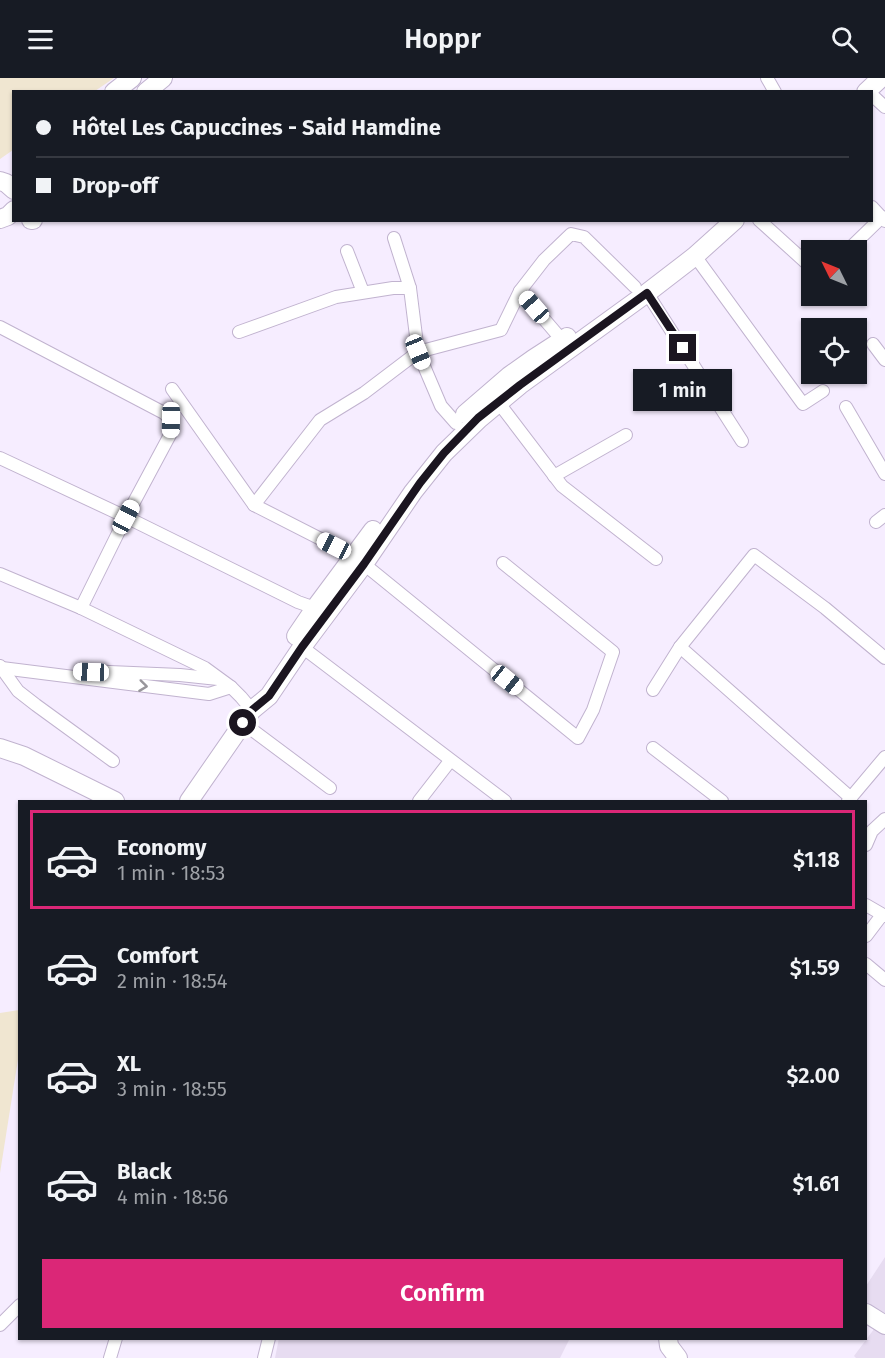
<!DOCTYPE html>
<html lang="en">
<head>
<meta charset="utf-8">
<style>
  :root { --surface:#171b24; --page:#20242c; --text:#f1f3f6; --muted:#9ea1a6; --line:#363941; --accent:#db2777 }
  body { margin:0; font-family:"Fira Sans",sans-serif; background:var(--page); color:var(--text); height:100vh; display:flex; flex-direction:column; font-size:22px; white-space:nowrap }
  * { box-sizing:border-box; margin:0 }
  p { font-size:20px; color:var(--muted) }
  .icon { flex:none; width:33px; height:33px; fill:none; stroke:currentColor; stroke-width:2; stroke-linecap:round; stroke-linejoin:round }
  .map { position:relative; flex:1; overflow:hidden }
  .side { position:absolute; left:18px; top:722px; width:849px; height:540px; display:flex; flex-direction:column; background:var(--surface); border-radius:0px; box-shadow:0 2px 4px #0004 }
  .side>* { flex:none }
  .banner { position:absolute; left:12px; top:12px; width:861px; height:132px; border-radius:0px; box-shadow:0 2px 4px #0004; display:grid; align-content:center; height:132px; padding:0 24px; background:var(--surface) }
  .needle { width:39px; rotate:313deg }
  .tools { position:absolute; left:801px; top:162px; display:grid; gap:12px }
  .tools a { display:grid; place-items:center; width:66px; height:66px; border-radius:0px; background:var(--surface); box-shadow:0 2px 4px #0004; font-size:30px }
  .end { position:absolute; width:27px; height:27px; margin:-14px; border:8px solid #1b1520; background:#fff; box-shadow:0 0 0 3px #fff }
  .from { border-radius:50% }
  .bubble { position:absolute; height:42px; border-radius:0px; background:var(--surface); box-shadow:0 2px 4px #0004; font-size:20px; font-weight:600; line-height:42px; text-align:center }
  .car { position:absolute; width:18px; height:36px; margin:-18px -9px; border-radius:8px; box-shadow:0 0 4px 2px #0007; background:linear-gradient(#fff 24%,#345 0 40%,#fff 0 76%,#345 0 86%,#fff 0) }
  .banner b { display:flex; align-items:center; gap:21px; height:57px; font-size:22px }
  .banner b+b { border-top:2px solid var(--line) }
  .banner i { width:15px; height:15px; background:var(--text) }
  ul { padding:10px 0 0; list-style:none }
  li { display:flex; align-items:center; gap:18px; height:99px; margin:0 12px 9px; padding:0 12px; border:3px solid transparent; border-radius:0px }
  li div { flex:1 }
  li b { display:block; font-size:22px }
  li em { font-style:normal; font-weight:600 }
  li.selected { border-color:var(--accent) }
  li>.icon { width:54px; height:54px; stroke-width:1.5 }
  .cta { display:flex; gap:12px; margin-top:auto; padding:12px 24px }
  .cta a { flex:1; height:69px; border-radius:0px; background:var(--accent); color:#fff; font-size:24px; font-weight:600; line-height:69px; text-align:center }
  header { display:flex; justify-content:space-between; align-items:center; height:78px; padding:0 24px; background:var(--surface); font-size:27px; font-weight:600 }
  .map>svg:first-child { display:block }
</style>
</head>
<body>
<header><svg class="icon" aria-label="menu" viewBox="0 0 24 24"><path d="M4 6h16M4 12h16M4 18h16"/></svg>Hoppr<svg class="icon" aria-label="search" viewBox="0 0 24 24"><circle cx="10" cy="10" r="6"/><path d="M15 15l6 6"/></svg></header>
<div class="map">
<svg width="885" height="1280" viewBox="0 0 885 1280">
  <rect width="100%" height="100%" fill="#f6edff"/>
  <g fill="#e7dcf1">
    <polygon points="885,1179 885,1280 856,1280 854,1278 883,1239 866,1227 866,1208"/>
    <polygon points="279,1260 570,1260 560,1280 275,1280"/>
  </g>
  <g fill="#f0e6d1">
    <polygon points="0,0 114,0 95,13 14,14 13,72 0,81"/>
    <polygon points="19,932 19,975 0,1095 0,935"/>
  </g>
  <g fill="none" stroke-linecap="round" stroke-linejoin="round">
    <defs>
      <g id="street">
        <polyline points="767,0 775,14"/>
        <polyline points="874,19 885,29"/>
        <polyline points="872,129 885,143"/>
        <polyline points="759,142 812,190"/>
        <polyline points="394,160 410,210 418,274 441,328 456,345"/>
        <polyline points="848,172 882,139"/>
        <polyline points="347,173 363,214"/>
        <polyline points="695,178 803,326 823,313"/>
        <polyline points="520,213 562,262"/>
        <polyline points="647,215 742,363"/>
        <polyline points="0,249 164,335 171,342 171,355 126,439 81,530"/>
        <polyline points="239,254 336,219 393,210 410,210"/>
        <polyline points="873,266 885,282"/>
        <polyline points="172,311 254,427 354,478 578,660 593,632 613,574 503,485"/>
        <polyline points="495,320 562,408 656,481"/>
        <polyline points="846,329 885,396"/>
        <polyline points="0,380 126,439 298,524 315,530"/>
        <polyline points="554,398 626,357"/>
        <polyline points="254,427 320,342 364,315 418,274 501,252 520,213 544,182 571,156 584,159 635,209"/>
        <polyline points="876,444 885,437"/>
        <polyline points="0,496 81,530 205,590 231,609 241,619 252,632"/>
        <polyline points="302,569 505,723"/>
        <polyline points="680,569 851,720"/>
        <polyline points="0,588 18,613 36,627 113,683"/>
        <polyline points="2,590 209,616 231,609"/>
        <polyline points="86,593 180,597 218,601"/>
        <polyline points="653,612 680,569 754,477 825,530 885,580"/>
        <polyline points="243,645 330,710"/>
        <polyline points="653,670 722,723"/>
        <polyline points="419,723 450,683"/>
        <polyline points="848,723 885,679"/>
        <polyline points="866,767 872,753 885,741"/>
        <polyline points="866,827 885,838"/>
        <polyline points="866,858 882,837"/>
        <polyline points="866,886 885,902"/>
        <polyline points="0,1247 20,1227"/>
        <polyline points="110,1280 116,1260"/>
        <polyline points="264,1280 269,1260"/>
      </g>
      <g id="secondary">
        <polyline points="114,14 132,0"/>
        <polyline points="146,14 163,0"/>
        <polyline points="866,14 881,0"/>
        <polyline points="0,103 6,105 14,112"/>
        <polyline points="0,141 8,138 14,132"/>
        <polyline points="31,142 33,142"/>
        <polyline points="465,336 509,298 533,281 567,259"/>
        <polyline points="296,558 315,530 373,452"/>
        <polyline points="0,670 24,678 115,723"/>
        <polyline points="189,723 252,632 269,618 302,569 364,486 413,414 444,375 479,341 520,307 647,215 695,178 735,142"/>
        <polyline points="866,1235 885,1247"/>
        <polyline points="668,1260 669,1268 678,1280"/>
      </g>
    </defs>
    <use href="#street" stroke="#c1b3cf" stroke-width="14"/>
    <use href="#secondary" stroke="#c1b3cf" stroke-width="20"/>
    <use href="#street" stroke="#fff" stroke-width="12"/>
    <use href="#secondary" stroke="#fff" stroke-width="18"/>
  </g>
  <defs><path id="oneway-chevron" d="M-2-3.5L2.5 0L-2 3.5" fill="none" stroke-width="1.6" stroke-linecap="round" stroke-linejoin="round" transform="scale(1.5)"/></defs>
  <use stroke="#98969b" href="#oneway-chevron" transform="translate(143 608) rotate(7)"/>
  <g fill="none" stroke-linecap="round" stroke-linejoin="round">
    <polyline stroke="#1b1520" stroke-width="8" points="243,645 252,632 269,618 302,569 364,486 420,405 444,375 478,340 520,307 647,215 683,270"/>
  </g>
</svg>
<div class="tools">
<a><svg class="needle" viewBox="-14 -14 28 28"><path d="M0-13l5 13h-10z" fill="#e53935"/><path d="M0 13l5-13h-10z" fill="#9ea1a6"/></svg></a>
<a><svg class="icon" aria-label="locate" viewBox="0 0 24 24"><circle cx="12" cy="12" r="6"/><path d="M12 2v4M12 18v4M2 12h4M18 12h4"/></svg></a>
</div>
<i class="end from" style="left:243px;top:645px"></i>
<i class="end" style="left:683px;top:270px"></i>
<div class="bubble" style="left:633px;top:291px;width:99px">1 min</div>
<i class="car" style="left:534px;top:229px;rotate:319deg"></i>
<i class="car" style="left:418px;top:274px;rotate:158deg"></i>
<i class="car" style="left:171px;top:342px;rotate:181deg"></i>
<i class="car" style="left:126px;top:439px;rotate:28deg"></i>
<i class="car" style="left:334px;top:468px;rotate:297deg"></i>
<i class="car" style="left:91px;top:594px;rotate:272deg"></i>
<i class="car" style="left:507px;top:602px;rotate:129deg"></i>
<div class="banner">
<b><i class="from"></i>Hôtel Les Capuccines - Said Hamdine</b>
<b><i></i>Drop-off</b>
</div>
<section class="side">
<ul>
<li class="selected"><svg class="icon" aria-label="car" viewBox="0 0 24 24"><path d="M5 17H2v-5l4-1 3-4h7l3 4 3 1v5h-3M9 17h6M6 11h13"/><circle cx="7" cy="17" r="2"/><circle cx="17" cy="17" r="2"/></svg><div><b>Economy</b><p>1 min · 18:53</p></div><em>$1.18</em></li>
<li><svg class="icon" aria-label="car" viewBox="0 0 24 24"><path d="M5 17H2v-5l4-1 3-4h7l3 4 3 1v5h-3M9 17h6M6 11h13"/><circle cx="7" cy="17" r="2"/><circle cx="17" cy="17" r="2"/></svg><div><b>Comfort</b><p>2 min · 18:54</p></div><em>$1.59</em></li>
<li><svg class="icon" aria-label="car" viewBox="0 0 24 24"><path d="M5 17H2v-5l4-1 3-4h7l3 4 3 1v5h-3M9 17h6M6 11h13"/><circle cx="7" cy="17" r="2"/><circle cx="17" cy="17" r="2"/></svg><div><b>XL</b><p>3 min · 18:55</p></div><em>$2.00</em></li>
<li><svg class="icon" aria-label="car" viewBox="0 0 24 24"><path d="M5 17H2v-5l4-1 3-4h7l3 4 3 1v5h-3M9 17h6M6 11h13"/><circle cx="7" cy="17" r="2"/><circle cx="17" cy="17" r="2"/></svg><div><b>Black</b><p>4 min · 18:56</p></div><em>$1.61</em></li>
</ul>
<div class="cta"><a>Confirm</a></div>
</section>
</div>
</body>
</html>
